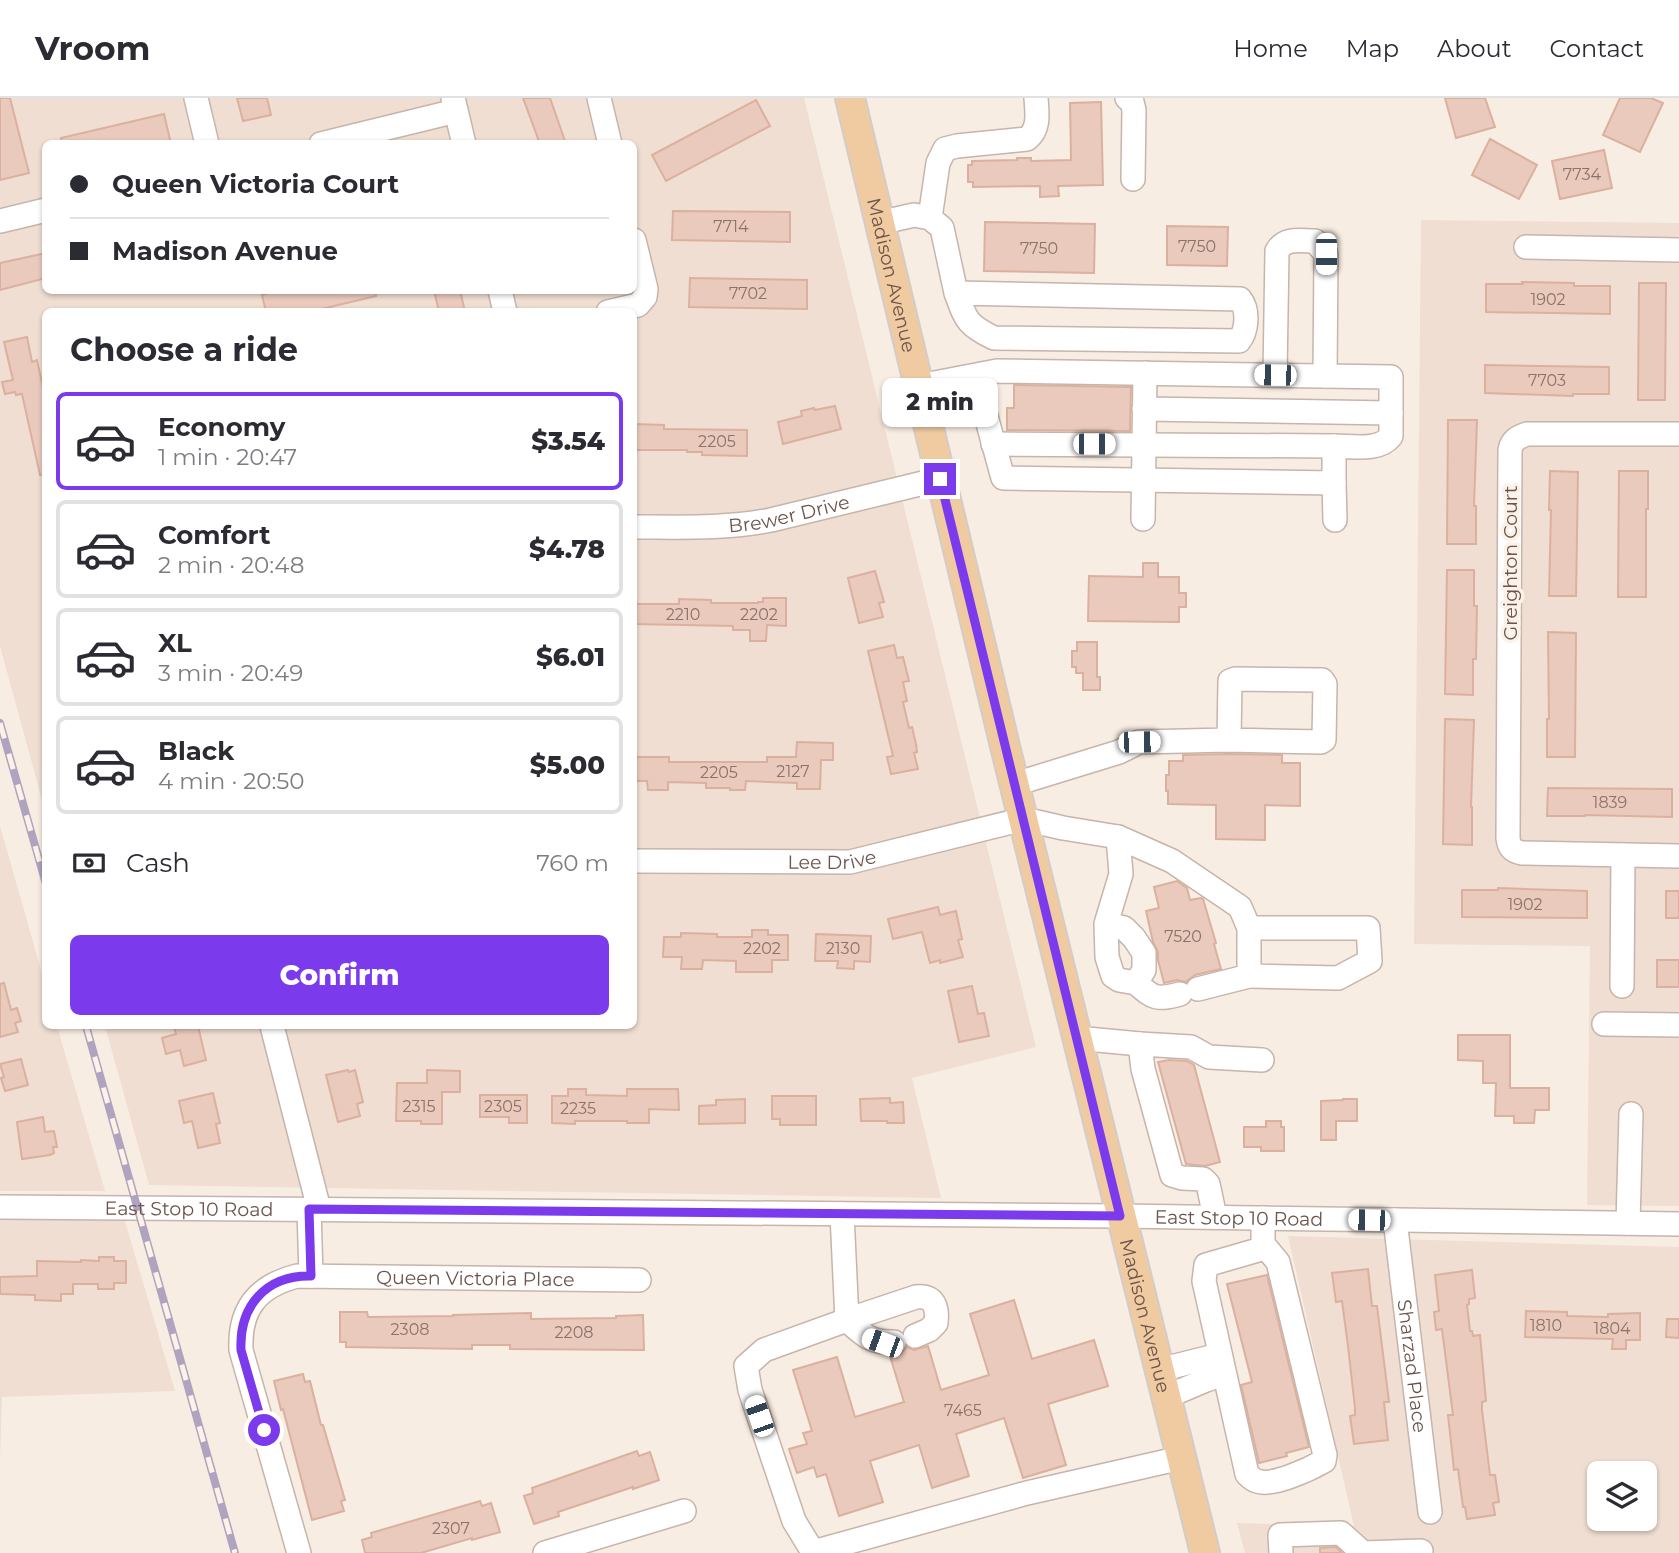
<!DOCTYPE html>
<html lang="en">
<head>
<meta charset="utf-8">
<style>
  :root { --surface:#fff; --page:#f7f7f7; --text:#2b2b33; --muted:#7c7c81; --line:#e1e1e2; --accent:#7c3aed }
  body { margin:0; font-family:Montserrat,sans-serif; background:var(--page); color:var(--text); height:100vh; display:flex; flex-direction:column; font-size:26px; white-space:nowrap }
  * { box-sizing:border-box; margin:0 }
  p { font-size:23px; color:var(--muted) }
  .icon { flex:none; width:38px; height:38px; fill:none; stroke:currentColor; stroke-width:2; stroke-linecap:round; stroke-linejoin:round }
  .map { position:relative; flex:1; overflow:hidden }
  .side { position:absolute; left:42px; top:210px; width:595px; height:721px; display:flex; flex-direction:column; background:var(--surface); border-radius:10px; box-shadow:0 2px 5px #0004 }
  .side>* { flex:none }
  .hud { position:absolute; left:42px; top:42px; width:595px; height:154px; border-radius:10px; box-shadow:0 2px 5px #0004; display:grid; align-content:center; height:154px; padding:0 28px; background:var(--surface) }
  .fabs { position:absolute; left:1587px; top:1363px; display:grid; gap:14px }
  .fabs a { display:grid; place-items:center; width:70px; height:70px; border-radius:10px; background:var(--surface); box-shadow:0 2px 5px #0004; font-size:35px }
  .end { position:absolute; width:32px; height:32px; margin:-16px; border:9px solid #7c3aed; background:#fff; box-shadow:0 0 0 4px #fff }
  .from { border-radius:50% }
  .bubble { position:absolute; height:49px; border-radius:10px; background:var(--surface); box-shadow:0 2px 5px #0004; font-size:23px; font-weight:800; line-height:49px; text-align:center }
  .car { position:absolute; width:21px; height:42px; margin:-21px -10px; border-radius:9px; box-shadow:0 0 5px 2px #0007; background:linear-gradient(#fff 24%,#345 0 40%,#fff 0 76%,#345 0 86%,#fff 0) }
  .hud b { display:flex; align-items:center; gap:24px; height:66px; font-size:26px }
  .hud b+b { border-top:2px solid var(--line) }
  .hud i { width:18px; height:18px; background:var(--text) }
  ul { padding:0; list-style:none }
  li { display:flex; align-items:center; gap:21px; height:98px; margin:0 14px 10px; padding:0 14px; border:4px solid var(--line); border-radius:10px }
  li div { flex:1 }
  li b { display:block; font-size:26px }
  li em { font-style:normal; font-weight:800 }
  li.current { border-color:var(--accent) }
  li>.icon { width:63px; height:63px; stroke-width:1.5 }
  h2 { padding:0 28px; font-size:32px; line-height:84px }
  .pay { display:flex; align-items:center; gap:18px; height:77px; padding:0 28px; font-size:26px }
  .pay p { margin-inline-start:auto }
  .cta { display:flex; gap:14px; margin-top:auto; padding:14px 28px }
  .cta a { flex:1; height:80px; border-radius:10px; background:var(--accent); color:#fff; font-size:28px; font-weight:800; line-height:80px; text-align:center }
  header { display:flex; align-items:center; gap:42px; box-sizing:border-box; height:98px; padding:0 35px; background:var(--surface); border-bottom:2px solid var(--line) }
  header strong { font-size:33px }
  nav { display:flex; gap:38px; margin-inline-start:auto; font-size:24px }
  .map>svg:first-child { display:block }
</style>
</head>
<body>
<header>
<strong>Vroom</strong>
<nav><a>Home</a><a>Map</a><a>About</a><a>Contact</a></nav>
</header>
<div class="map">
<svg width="1679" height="1455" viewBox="0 0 1679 1455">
  <rect width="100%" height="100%" fill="#f8ede2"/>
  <g fill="#efded1" fill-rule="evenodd">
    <path d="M0,0H804L1036,949L912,980L941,1100L149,1087L105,928H634V214H46L45,713L0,548ZM46,46H634V192H46Z"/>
    <polygon points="1421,122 1679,125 1679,1108 1587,1107 1590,848 1414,846"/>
    <polygon points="0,728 45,886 46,928 57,928 105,1093 0,1093"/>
    <polygon points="0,1118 124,1120 175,1293 2,1299 0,1360"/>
    <path d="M1288,1138L1679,1149V1455H1245L1237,1425L1354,1428ZM1600,1376H1645V1421H1600Z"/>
  </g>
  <g fill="#eacabd" stroke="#dbb09f" stroke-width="2">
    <polygon points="0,0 10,0 29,75 0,82"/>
    <polygon points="237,0 267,0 271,17 243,23"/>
    <polygon points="523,0 550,0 566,46 540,46"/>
    <polygon points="1445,0 1485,0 1495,29 1456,40"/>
    <polygon points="1620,0 1651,0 1663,5 1640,54 1603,37"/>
    <polygon points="756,2 770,28 666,83 652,57"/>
    <polygon points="1101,4 1103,87 1058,88 1059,98 1040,99 1040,88 973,89 973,84 968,84 968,67 972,67 972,63 1017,62 1017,60 1031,60 1031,63 1071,62 1070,5"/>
    <polygon points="164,16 171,46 61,46 61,40"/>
    <polygon points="1490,41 1537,67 1519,101 1472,77"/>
    <polygon points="1604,52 1612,90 1560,101 1552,63"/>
    <polygon points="673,113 790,114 790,144 672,142"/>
    <polygon points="985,124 1095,126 1094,175 984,173"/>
    <polygon points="1167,128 1228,129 1227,168 1167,167"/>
    <polygon points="46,155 46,180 0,192 0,165"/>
    <polygon points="690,180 807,182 807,211 689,209"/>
    <polygon points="1522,184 1574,185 1574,188 1610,188 1610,216 1486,214 1486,186 1523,186"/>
    <polygon points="1639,185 1666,185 1665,302 1638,302"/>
    <polygon points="279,192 375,192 376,198 309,214 266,214 262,197"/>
    <polygon points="434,192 460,192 465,214 439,214"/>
    <polygon points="27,239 32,264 37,262 46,303 46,377 40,377 22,296 16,297 15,294 5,296 2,284 13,282 4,244"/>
    <polygon points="1485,267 1609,269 1609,296 1573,296 1573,298 1485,295"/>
    <polygon points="1014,287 1131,289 1130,333 1007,332 1007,310 1014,310"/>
    <polygon points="835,308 841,331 783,346 778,324 802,318 801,313 814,310 815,312"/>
    <polygon points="1448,322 1477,322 1474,408 1476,408 1476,446 1447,446"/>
    <polygon points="634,326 664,327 664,331 747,332 747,358 702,357 702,354 687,354 687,352 634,352"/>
    <polygon points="1550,373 1578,374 1576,498 1549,498 1551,412 1549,412"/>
    <polygon points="1619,373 1648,373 1648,411 1646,411 1646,499 1618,499"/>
    <polygon points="1143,465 1158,465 1158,479 1179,479 1179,495 1186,495 1186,509 1179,509 1179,524 1088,523 1089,478 1143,479"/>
    <polygon points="1447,472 1474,472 1474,508 1477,508 1476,561 1473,561 1473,597 1445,596"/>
    <polygon points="875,473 884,504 879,505 883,519 859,525 848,480"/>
    <polygon points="763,500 786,500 786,528 767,527 766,543 750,543 750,532 733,532 733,528 634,526 634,506 679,506 679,501 711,502 711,505 758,505 758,504 763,504"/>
    <polygon points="1548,534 1576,535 1575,659 1547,659 1547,621 1549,621"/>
    <polygon points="1077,544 1097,544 1097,579 1100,579 1100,592 1083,592 1083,575 1076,575 1076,569 1072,569 1072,553 1077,553"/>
    <polygon points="894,547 897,560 903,559 909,583 903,584 907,603 903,604 909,630 912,629 916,646 917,654 914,655 918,671 891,676 887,659 893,658 868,553"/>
    <polygon points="1445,621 1474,622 1471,709 1472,709 1472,747 1443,746"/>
    <polygon points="797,644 833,645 833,662 821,662 820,691 797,691 797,685 746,683 745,692 730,692 730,690 706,690 706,685 668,684 668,692 648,692 647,683 634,683 634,659 669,659 669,664 767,664 767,659 796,659"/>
    <polygon points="1229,656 1282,657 1282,665 1300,665 1300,708 1265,707 1265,742 1216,741 1216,707 1168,706 1168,693 1166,693 1166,677 1169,677 1169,663 1183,663 1183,657"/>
    <polygon points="1548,690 1672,691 1672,719 1585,717 1585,718 1547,718"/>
    <polygon points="1177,783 1187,790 1190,802 1201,800 1203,801 1216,845 1214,846 1221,871 1195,877 1186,884 1177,882 1164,885 1158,862 1158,854 1153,844 1146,813 1159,810 1154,789"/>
    <polygon points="1498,790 1587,793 1587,820 1462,819 1462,792 1498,792"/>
    <rect x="1666" y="793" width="13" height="27"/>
    <polygon points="938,809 940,817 956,813 962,841 958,842 963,859 940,865 940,862 930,865 922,834 893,841 888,821"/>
    <polygon points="752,832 768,832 768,837 788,837 788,862 772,862 772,874 736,874 736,863 703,862 702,871 681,871 682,859 663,859 664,839 681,839 681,835 717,836 717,839 752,839"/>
    <polygon points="816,836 871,838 870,864 854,863 854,871 837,870 838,863 815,863"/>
    <rect x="1657" y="862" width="22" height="27"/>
    <polygon points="4,885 11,912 17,910 21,923 15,925 18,934 0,939 0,886"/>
    <polygon points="972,888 978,916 984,915 989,938 959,944 948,893"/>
    <polygon points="174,928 198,928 206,962 184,968 180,952 166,956 162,940 176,936"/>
    <polygon points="1458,937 1510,937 1510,990 1549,990 1549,1012 1535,1012 1534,1025 1514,1025 1514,1018 1495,1018 1496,985 1483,985 1483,963 1458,962"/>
    <polygon points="21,961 28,987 5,993 1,980 4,979 0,966"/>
    <polygon points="1169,962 1187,963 1194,967 1220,1064 1205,1068 1186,1066 1158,964"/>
    <polygon points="348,972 349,974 355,972 363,1004 357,1006 360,1018 338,1024 326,977"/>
    <polygon points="427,972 460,973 460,994 442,994 442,1026 421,1026 421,1023 396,1023 397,985 427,985"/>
    <polygon points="568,991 586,991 586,997 627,998 627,991 678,991 679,1012 649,1011 649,1025 627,1025 627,1023 575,1023 575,1026 552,1025 552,998 568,998"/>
    <polygon points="213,995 220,1025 216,1026 220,1045 198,1050 192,1023 184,1025 179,1003"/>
    <polygon points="480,997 527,997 527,1025 509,1025 509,1019 480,1019"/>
    <polygon points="772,998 816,998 816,1027 780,1027 780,1021 772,1021"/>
    <polygon points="890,1000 890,1005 903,1004 904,1025 887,1025 887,1023 861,1023 860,1001"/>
    <polygon points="745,1001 745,1025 699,1026 699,1008 716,1007 716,1002"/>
    <polygon points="1343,1001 1357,1001 1357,1023 1336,1023 1336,1042 1321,1042 1321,1003 1343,1002"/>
    <polygon points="43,1019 45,1034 54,1033 57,1049 53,1049 54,1055 50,1057 22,1061 17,1024"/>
    <polygon points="1266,1023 1281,1023 1281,1029 1284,1029 1284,1053 1261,1053 1261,1049 1244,1049 1244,1029 1266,1029"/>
    <polygon points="99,1159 114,1159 114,1163 126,1163 126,1185 114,1185 114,1191 98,1191 98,1186 73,1186 73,1196 61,1196 61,1203 35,1202 35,1197 0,1196 0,1179 37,1178 37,1163 81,1164 81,1162 99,1163"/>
    <polygon points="1368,1171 1372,1208 1377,1208 1389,1304 1384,1304 1388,1342 1354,1346 1350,1318 1355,1317 1355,1310 1348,1248 1342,1203 1336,1204 1332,1175"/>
    <polygon points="1472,1172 1475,1200 1469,1201 1469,1206 1467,1207 1470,1233 1472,1233 1473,1238 1480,1237 1486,1303 1482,1304 1482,1312 1490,1377 1495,1377 1499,1404 1493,1405 1495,1417 1467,1421 1465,1409 1463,1409 1458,1371 1454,1372 1452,1353 1448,1317 1453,1317 1442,1231 1436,1232 1434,1214 1439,1213 1435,1177"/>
    <polygon points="1267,1177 1309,1349 1286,1355 1287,1358 1259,1365 1241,1287 1252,1284 1227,1186"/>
    <polygon points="1014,1202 1032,1261 1094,1242 1108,1288 1048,1306 1066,1367 1023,1380 1004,1320 956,1336 969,1378 932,1390 919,1347 870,1363 883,1404 839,1418 826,1376 817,1379 814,1369 797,1375 789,1351 807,1346 803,1335 812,1333 793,1272 837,1259 855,1319 904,1304 890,1258 900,1256 907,1249 914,1252 928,1248 941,1292 989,1277 970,1216"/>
    <polygon points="1526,1213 1567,1214 1567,1218 1608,1219 1608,1216 1640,1215 1640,1242 1626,1242 1626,1251 1612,1251 1613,1241 1525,1239"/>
    <polygon points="340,1214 367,1214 368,1219 453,1218 453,1217 531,1215 531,1221 616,1220 616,1218 643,1217 644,1252 510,1251 510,1247 472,1247 472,1251 346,1249 346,1244 340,1244"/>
    <polygon points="1667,1221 1679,1221 1679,1240 1666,1239"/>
    <polygon points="303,1276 305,1284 310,1283 321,1327 323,1327 345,1402 341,1403 344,1413 312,1422 283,1311 281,1312 274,1283"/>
    <polygon points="637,1353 639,1358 650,1354 659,1382 633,1391 633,1389 558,1414 559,1418 534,1426 524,1398 533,1395 532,1390"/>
    <polygon points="480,1403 482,1408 491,1405 500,1434 472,1442 472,1440 421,1455 365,1455 362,1442 372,1439 371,1435"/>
    <polygon points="1336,1449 1342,1455 1320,1455 1320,1450"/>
  </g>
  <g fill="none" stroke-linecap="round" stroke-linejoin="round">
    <defs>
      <g id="minor">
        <polyline points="196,0 207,46"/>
        <polyline points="453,0 464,46"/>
        <polyline points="599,0 610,46"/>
        <polyline points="1127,0 1132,4 1134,12 1133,81"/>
        <polyline points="321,46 456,13"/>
        <path d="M930,120L938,65L945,51L957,48L1027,41C1040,31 1037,15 1036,0"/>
        <polyline points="0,123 46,112"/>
        <path d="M879,125L914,117L930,120L942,130L956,195L1240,201C1249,212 1247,233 1239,243L994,240C967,227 966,222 956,195"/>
        <polyline points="1526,149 1679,152"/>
        <polyline points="500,192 505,214"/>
        <polyline points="608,214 638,207 645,199 646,191 634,142"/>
        <path d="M1275,277L1277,153C1285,139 1300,143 1315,143L1326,156L1325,278"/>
        <path d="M919,288L997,273L1391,279V338C1379,354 1352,348 1334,348V385L1003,380L975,278"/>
        <polyline points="1144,311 1391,315"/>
        <path d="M1679,336H1527C1518,339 1512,342 1510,352L1508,740C1509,750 1513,753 1522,755L1679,758"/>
        <polyline points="993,346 1334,348"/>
        <polyline points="1334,385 1335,422"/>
        <polyline points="1143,421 1145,275"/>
        <path id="s1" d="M634,429C680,429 725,431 771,422L940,381"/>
        <polyline points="1015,686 1119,654 1139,644 1229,642 1321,644 1324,642 1325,586 1322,582 1235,581 1230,583 1229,642"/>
        <path id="s2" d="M634,763L850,764L1024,721L1063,730L1118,739L1172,763L1240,809L1249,830H1368L1370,863L1338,880L1249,878V830"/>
        <polyline points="1106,826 1124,830 1134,840 1144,855 1144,872 1136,885 1119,882 1113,878 1107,859 1106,826 1121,776 1118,739"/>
        <path d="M1136,885C1154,901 1157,902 1180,896"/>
        <polyline points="1622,888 1623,757"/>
        <polyline points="1198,891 1249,878"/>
        <polyline points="1604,926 1679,927"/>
        <polyline points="272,928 319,1111"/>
        <polyline points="1077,940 1140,946 1143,971 1172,1077 1182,1080 1203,1081 1208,1086 1215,1119"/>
        <polyline points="1140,946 1191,949 1209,959 1262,962"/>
        <path id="s3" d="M0,1109L1120,1118L1679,1126"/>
        <polyline points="309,1111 311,1178"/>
        <polyline points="842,1116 847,1222 764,1252 746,1268 750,1292 794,1423 813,1454 1027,1395 1181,1360"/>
        <path d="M1263,1120V1146L1258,1152L1206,1167L1204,1183L1247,1376C1250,1379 1253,1382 1257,1383C1272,1389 1310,1371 1324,1363L1325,1357L1278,1164L1263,1146"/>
        <path id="s4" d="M1395,1122L1430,1414"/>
        <polyline points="1628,1125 1631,1016"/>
        <path d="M894,1244C871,1245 863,1237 847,1222L916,1199C934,1197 938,1209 936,1225L929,1232L915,1238"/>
        <polyline points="1159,1272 1219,1257"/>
        <polyline points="1166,1299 1206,1282 1224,1276"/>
        <path id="s5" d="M299,1455L241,1252C239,1210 258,1188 297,1178L639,1182"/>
        <polyline points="545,1455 684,1413"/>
        <polyline points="1281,1455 1280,1437 1341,1435 1363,1455 1421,1453"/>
      </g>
      <g id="major">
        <path id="s6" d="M850,0C964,486 1083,971 1205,1455"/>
      </g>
    </defs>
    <use href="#minor" stroke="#c7b4ab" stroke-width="26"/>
    <use href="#major" stroke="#d3ccc9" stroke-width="32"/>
    <use href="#minor" stroke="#fff" stroke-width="23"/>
    <use href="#major" stroke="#f0cba1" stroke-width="28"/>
    <defs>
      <g id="rail">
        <polyline points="0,625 46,786"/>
        <polyline points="86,928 235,1455"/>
      </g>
    </defs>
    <use href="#rail" stroke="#afa3bf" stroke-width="8"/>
    <use href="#rail" stroke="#fcf2e7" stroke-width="5" stroke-dasharray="16" stroke-linecap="butt"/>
  </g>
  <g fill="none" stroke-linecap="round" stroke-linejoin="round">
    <path stroke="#7c3aed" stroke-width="9" d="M264,1332L241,1252C239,1208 266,1177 311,1178L309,1111L1120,1118L940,381"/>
  </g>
  <g text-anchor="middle" stroke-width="7" stroke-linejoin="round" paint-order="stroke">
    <g font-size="16" fill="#8c7268">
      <text x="1582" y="82">7734</text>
      <text x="731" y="134">7714</text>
      <text x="1197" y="154">7750</text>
      <text x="1039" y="156">7750</text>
      <text x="748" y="201">7702</text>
      <text x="1548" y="207">1902</text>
      <text x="1547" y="288">7703</text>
      <text x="717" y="349">2205</text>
      <text x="683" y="522">2210</text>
      <text x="759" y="522">2202</text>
      <text x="793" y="679">2127</text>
      <text x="719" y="680">2205</text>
      <text x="1610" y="710">1839</text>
      <text x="1525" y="812">1902</text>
      <text x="1183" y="844">7520</text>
      <text x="762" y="856">2202</text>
      <text x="843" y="856">2130</text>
      <text x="419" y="1014">2315</text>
      <text x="503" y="1014">2305</text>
      <text x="578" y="1016">2235</text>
      <text x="1546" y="1233">1810</text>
      <text x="1612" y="1236">1804</text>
      <text x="410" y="1237">2308</text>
      <text x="574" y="1240">2208</text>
      <text x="963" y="1318">7465</text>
      <text x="451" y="1436">2307</text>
    </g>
    <g font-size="19" fill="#6c544c" stroke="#fcf2e7">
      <text dy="7" stroke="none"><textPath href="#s6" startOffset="182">Madison Avenue</textPath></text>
      <text dy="7" stroke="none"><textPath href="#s1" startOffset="156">Brewer Drive</textPath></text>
      <text transform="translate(1510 465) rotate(-90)" y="7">Greighton Court</text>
      <text dy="7" stroke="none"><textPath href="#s2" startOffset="198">Lee Drive</textPath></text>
      <text dy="7" stroke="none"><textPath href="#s3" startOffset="189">East Stop 10 Road</textPath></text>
      <text dy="7" stroke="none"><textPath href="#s3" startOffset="1239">East Stop 10 Road</textPath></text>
      <text dy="7" stroke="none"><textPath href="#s5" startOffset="492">Queen Victoria Place</textPath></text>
      <text dy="7" stroke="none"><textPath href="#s6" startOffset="1253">Madison Avenue</textPath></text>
      <text dy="7" stroke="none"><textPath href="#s4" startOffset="147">Sharzad Place</textPath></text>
    </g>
  </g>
</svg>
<div class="fabs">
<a><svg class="icon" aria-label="layers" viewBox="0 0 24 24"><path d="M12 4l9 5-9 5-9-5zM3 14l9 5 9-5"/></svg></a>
</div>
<i class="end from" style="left:264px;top:1332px"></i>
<i class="end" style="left:940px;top:381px"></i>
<div class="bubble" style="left:882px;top:280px;width:116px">2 min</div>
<i class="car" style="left:1326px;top:156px;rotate:180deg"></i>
<i class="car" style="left:1275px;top:277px;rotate:271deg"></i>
<i class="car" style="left:1094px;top:346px;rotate:90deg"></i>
<i class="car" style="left:1139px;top:644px;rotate:89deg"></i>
<i class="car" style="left:1369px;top:1122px;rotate:271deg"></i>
<i class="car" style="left:882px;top:1245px;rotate:290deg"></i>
<i class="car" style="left:759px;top:1318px;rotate:341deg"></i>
<div class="hud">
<b><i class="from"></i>Queen Victoria Court</b>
<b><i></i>Madison Avenue</b>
</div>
<section class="side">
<h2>Choose a ride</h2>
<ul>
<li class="current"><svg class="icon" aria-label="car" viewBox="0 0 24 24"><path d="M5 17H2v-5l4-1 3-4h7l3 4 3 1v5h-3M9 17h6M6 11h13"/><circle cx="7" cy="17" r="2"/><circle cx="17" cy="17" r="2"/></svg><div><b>Economy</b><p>1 min · 20:47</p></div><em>$3.54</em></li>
<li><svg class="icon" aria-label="car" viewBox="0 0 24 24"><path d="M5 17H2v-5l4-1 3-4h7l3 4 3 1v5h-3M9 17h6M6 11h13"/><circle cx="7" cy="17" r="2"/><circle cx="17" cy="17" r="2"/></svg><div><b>Comfort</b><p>2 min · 20:48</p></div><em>$4.78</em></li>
<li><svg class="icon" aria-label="car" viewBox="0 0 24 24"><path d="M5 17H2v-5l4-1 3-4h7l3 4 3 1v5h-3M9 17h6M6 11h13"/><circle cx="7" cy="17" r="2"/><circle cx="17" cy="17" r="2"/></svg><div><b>XL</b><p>3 min · 20:49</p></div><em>$6.01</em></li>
<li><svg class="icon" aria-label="car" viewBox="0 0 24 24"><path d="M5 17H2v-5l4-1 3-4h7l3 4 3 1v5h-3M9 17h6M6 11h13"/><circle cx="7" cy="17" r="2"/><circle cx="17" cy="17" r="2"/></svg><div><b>Black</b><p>4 min · 20:50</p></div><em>$5.00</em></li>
</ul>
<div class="pay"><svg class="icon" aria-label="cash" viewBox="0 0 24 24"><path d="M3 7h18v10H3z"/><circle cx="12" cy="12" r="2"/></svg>Cash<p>760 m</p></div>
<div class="cta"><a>Confirm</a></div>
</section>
</div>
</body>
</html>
